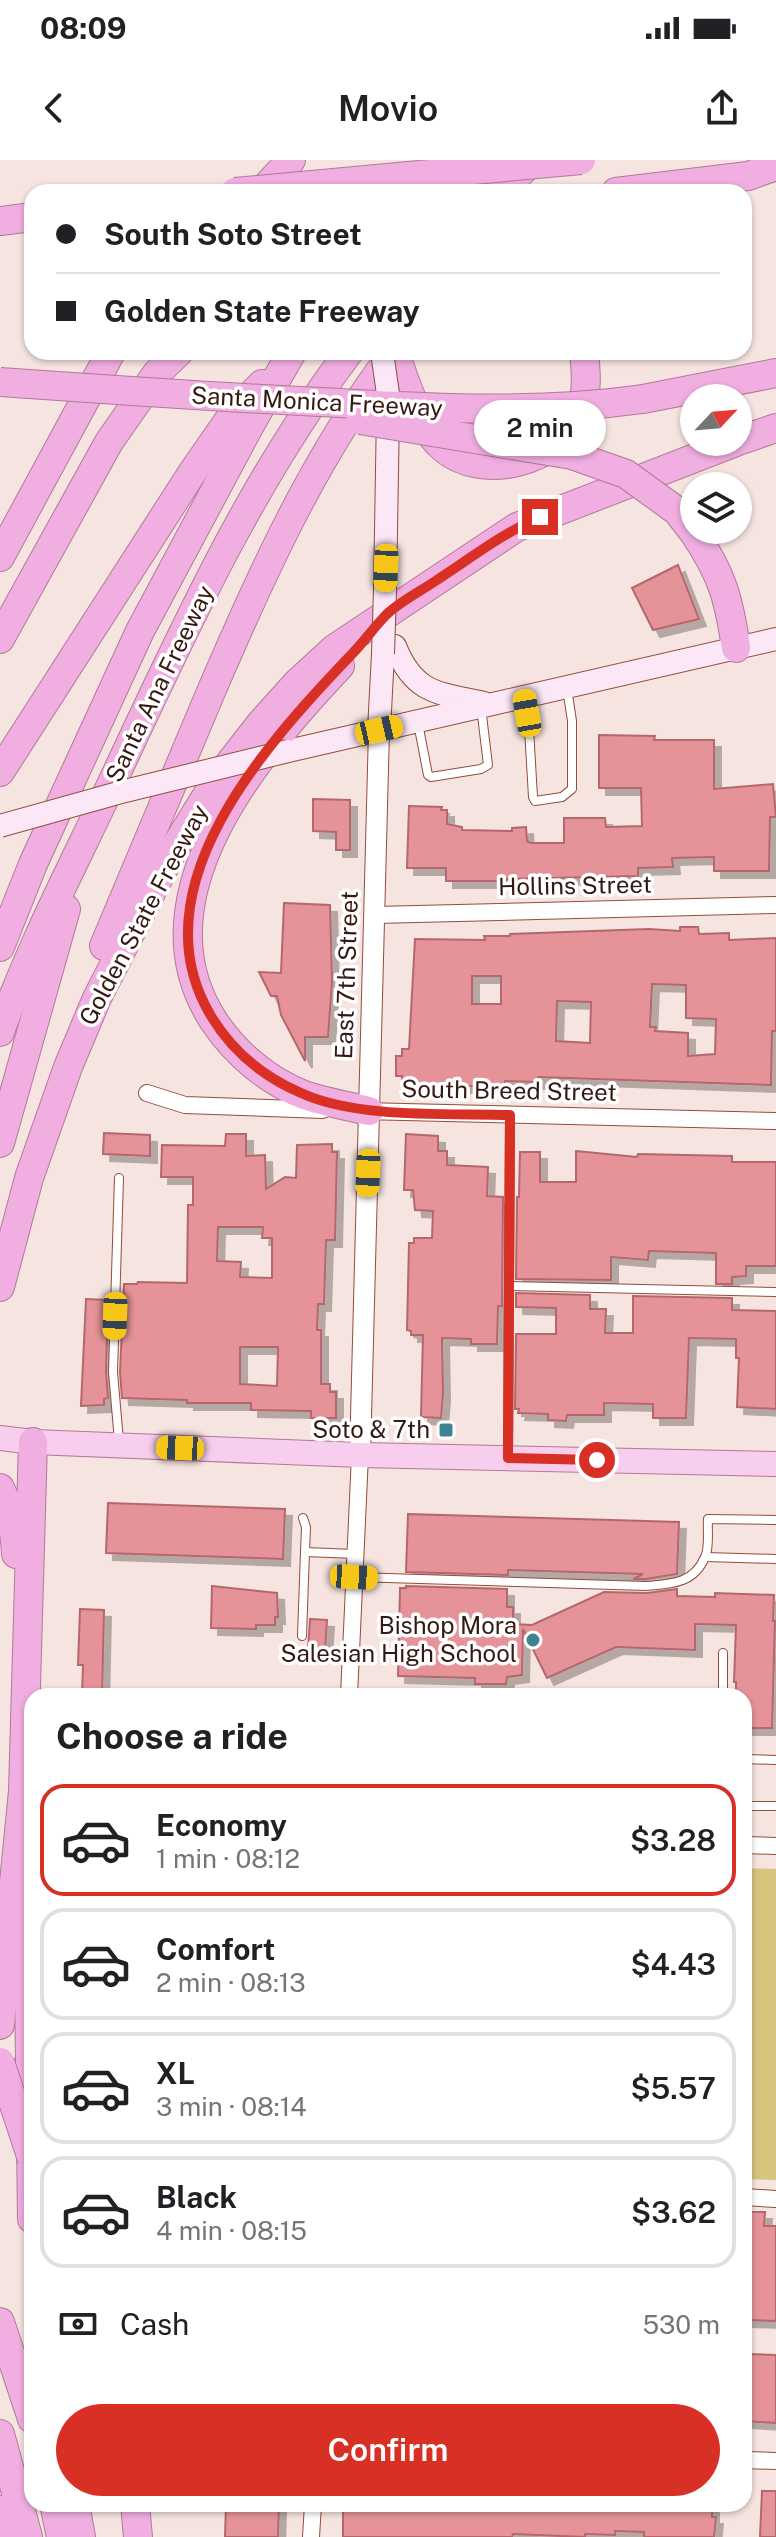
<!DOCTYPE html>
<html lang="en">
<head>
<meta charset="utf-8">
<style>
  :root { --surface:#fff; --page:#f2f2f2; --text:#202124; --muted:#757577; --line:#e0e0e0; --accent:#d93025 }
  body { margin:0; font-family:"Public Sans",sans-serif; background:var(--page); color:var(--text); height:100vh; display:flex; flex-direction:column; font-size:30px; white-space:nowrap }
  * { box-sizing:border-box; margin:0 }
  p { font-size:26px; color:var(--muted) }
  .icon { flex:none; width:44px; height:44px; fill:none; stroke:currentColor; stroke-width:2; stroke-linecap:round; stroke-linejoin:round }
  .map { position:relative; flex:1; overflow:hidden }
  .side { position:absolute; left:24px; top:1528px; width:728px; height:824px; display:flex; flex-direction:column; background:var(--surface); border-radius:24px; box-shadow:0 2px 6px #0004 }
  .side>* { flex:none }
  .top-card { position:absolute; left:24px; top:24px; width:728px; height:176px; border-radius:24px; box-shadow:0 2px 6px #0004; display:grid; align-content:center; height:176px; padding:0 32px; background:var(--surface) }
  .needle { width:52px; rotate:64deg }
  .controls { position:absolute; left:680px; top:224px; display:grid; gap:16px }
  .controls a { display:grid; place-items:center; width:72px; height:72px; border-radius:50%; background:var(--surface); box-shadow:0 2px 6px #0004; font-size:40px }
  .end { position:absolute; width:36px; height:36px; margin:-18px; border:10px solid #d93025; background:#fff; box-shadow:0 0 0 4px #fff }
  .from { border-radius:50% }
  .bubble { position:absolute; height:56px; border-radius:28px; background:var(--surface); box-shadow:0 2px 6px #0004; font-size:26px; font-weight:600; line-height:56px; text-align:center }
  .car { position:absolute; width:24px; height:48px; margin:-24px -12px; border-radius:10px; box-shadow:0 0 6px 2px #0007; background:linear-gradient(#f5c518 24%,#345 0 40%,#f5c518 0 76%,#345 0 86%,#f5c518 0) }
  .top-card b { display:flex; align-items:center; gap:28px; height:76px; font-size:30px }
  .top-card b+b { border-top:2px solid var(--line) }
  .top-card i { width:20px; height:20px; background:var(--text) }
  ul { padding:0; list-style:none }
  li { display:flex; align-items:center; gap:24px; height:112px; margin:0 16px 12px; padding:0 16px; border:4px solid var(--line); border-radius:24px }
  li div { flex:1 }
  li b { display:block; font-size:30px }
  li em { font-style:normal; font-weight:600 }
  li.on { border-color:var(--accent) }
  li>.icon { width:72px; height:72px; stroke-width:1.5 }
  h2 { padding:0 32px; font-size:36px; line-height:96px }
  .pay { display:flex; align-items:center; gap:20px; height:88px; padding:0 32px; font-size:30px }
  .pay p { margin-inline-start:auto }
  .cta { display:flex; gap:16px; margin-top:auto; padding:16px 32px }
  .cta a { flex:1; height:92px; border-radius:48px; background:var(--accent); color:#fff; font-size:32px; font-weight:600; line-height:92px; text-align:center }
  .status { display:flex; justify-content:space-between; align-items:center; height:56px; padding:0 40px; background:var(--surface); direction:ltr }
  .status svg { height:22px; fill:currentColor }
  header { display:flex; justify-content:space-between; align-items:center; height:104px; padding:0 32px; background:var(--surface); font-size:36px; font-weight:600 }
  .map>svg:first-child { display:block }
</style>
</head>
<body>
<div class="status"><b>08:09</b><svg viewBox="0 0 49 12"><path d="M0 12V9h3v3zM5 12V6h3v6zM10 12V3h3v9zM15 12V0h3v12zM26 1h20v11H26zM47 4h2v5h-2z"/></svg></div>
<header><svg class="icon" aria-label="back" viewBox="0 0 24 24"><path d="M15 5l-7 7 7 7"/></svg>Movio<svg class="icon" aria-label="share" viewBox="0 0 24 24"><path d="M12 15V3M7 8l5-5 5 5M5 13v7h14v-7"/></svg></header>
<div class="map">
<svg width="776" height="2377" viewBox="0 0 776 2377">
  <defs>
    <filter id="shadow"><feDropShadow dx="7" dy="7" stdDeviation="0" flood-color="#0004"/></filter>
  </defs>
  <rect width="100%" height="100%" fill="#f5e4df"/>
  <polygon fill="#d7c57e" points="744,1708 776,1709 776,2020 744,2019"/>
  <g fill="#e59398" stroke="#b4676d" stroke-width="2" fill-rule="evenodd" filter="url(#shadow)">
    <polygon points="678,405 699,459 653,470 632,428"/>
    <polygon points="599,575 655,576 654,580 714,580 714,629 773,624 776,657 770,657 769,711 714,711 714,697 672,698 673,707 638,708 638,716 506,719 506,721 446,721 446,708 407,708 409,646 442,647 441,650 447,650 447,664 462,667 462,670 512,671 512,668 526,667 527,681 531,683 564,683 564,658 605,658 606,667 642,666 641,628 599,628"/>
    <polygon points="313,639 350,640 350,690 336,690 336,672 313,671"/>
    <polygon points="284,743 330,745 332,822 328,877 305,877 305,901 281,855 277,836 271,836 259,812 281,813"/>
    <path d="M680,767H698L699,774L729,773V780L776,778V871H772L771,925L538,917V922L505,921V926H458L402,923V916H396V896H402V889H409L415,779L485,780L484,776H510V774L649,769L680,771ZM472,816H501V844H472ZM652,824L686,825V858L716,859L715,894L688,896V873L655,871L656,867H650ZM557,841L591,842L590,883L556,881Z"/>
    <polygon points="104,973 150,975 150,996 103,994"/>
    <path d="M226,974H246V996L265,995L266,1029L285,1017L296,1018L297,985L332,984V992H337L335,1080H326L324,1144H318L317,1170H321V1224H330V1232H336V1258H311V1251L251,1250V1243H187V1240L122,1238L120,1212L124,1124H137L138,1122L187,1123L188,1045H193V1017H161L162,985L225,986ZM218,1067H263L262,1078H272V1118L240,1117L241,1102L217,1101ZM240,1187H278L277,1226L240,1224Z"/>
    <polygon points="406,974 438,976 438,991 447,991 447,1005 488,1007 487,1036 503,1037 502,1146 498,1146 497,1184 471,1184 471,1179 442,1178 443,1234 441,1258 421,1257 423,1175 411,1175 411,1171 407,1170 409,1083 414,1083 414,1078 432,1078 433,1051 415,1050 413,1030 404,1030"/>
    <polygon points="576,991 637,997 638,994 732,996 732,1002 776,1002 776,1106 746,1106 746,1116 732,1117 732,1124 716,1124 716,1093 649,1091 648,1100 611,1097 611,1120 516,1119 517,1037 519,1037 520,992 540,992 540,1022 576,1022"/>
    <polygon points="516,1133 590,1135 590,1149 606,1149 605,1173 633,1173 633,1136 732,1138 732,1150 776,1151 776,1249 737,1247 739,1198 736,1198 736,1179 689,1178 686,1258 653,1258 653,1244 604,1243 604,1255 567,1255 566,1261 548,1260 548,1254 518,1253 519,1249 515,1249 516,1174 556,1174 556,1148 516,1147"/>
    <polygon points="86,1139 108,1140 106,1212 108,1238 104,1239 104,1245 81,1246"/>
    <polygon points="108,1343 285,1349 283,1399 106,1393"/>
    <polygon points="408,1354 679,1362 677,1414 646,1419 633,1419 643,1414 508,1410 508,1415 406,1412"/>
    <polygon points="212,1426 277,1433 278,1457 275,1457 275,1465 256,1465 256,1469 211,1468"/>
    <polygon points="406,1426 507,1429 507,1447 513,1447 513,1464 532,1465 604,1432 647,1433 677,1429 677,1436 715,1437 715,1433 774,1435 773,1461 775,1461 772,1568 744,1568 744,1536 736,1536 736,1522 734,1522 736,1465 695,1464 695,1490 616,1487 547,1518 523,1469 522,1515 507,1517 506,1524 475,1524 475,1518 398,1516 400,1428 406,1428"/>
    <polygon points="80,1449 104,1450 102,1536 82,1536 83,1505 78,1505"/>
    <polygon points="310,1459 327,1460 325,1490 308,1490"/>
    <polygon points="744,2052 765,2052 764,2066 776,2066 776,2161 744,2160"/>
    <polygon points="745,2194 776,2195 776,2263 744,2261"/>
    <polygon points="762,2331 776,2331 776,2377 760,2377"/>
    <polygon points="226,2344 279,2344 278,2377 225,2377"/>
    <polygon points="377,2344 712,2344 712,2357 716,2357 714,2377 644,2377 644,2372 615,2371 615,2375 585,2374 585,2377 513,2374 512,2377 343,2377 343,2348 376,2350"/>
  </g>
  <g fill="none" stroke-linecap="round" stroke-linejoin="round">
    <defs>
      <g id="service">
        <polyline points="524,538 529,569 533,637 535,641 562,637 572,629 572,561 567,528"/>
        <polyline points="418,563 428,615 431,617 481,609 488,605 481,547"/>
        <polyline points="119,1018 113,1212 119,1281"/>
        <polyline points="509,1126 776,1132"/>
        <polyline points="508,1297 510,955"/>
        <polyline points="303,1358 306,1367 305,1392"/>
        <polyline points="706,1397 776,1399"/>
        <path d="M354,1417L646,1426C670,1424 694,1424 705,1397C710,1387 707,1370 708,1359L776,1360"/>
        <polyline points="302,1476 305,1392 355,1394"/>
        <polyline points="723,1536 723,1493"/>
        <polyline points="744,1599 776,1600"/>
        <polyline points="744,1646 776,1646"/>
      </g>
      <g id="minor">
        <polyline points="375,755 776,745"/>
        <polyline points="147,933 185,945 323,950"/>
        <polyline points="362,951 776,961"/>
        <polyline points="349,1536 360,1295"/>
        <polyline points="744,1685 776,1686"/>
        <polyline points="744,2037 776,2039"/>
        <polyline points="744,2300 776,2301"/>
        <polyline points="311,2377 313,2344"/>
      </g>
      <polyline id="tertiary" points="360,1295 379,570"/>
      <g id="secondary">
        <polyline points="385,430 388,251"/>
        <path d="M395,486C414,534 438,533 484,543"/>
        <polyline points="379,570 383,494"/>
        <polyline points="288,591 776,479"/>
      </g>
      <polyline id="primary" points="0,1278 33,1282 360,1295 776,1304"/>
      <g id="motorway">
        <polyline points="261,32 291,0"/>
        <polyline points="446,32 480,1"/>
        <polyline points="499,32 534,0"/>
        <polyline points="616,32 748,16 776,6"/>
        <polyline points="0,61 32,57"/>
        <path d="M395,192C404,220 419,265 440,285C480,324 560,302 580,253C588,234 586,211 584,192"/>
        <polyline points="643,239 776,213"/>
        <polyline points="738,281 776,268"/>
        <path d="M694,373C722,414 729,439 736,488"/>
        <polyline points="0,397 111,192"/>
        <polyline points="0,479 109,282 157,213 179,192"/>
        <path d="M340,506C257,594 132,739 215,863C236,894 268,921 304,935C325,942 348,946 369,951"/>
        <polyline points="0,612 192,313 235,251 262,224"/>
        <path d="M104,786C139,702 174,618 210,534C262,413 314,297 394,192"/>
        <polyline points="0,787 33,704 140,471 250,265 292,192"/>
        <path d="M0,872C32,782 77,698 117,612C185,467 252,320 349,192"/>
        <polyline points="0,983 66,749"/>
        <polyline points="0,1127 29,1018 68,907 97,838 172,692 215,622 261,563 297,523 334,489 517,367 736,282"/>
        <path d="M0,1328C11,1350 15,1370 16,1394"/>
        <polyline points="28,1743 32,2059"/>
        <polyline points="0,1865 23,1631 33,1282"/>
        <polyline points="0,2162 32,2259"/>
        <polyline points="0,2274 28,2377"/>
        <polyline points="54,2344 61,2377"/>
        <polyline points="75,2344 81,2377"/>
        <polyline points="135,2344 138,2377"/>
        <polyline points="0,2350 6,2377"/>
      </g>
    </defs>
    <use href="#service" stroke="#934d3b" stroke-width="10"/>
    <use href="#minor" stroke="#934d3b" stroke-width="18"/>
    <use href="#tertiary" stroke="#934d3b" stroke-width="22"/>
    <use href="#secondary" stroke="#934d3b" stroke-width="24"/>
    <use href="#primary" stroke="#b07a98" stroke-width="26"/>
    <use href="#motorway" stroke="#b07a98" stroke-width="30"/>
    <use href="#service" stroke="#fff" stroke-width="8"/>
    <use href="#minor" stroke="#fff" stroke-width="16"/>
    <use href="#tertiary" stroke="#fff" stroke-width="20"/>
    <use href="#secondary" stroke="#fbe7f6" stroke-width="22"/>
    <use href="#primary" stroke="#f7ceed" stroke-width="24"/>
    <use href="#motorway" stroke="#f1aee1" stroke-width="28"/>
    <defs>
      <g id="secondary-bridge">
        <polyline points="382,192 388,234"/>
        <polyline points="383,494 385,430"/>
        <polyline points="0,666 125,631 288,591"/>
      </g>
      <g id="motorway-bridge">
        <polyline points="235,32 581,0"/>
        <path d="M0,222C113,230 226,238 340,243C441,249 542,253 643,239"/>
        <polyline points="360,260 572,295 626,314 677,351 694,373"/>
        <polyline points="0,1902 32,1999"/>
      </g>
    </defs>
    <use href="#secondary-bridge" stroke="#934d3b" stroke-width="24" stroke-linecap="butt"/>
    <use href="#motorway-bridge" stroke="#b07a98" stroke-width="30" stroke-linecap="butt"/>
    <use href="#secondary-bridge" stroke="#fbe7f6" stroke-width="22"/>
    <use href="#motorway-bridge" stroke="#f1aee1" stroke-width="28"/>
  </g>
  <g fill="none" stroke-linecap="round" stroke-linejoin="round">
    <path stroke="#d93025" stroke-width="10" d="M540,357C503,373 471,398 437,420C421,431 401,441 387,454C374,467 364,482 351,495C267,583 134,728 211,856C232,891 264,917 301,933C358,959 448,953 510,955L508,1298L597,1300"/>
  </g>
  <g fill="#3f8292" stroke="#fff" stroke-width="3">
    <rect x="438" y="1262" width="16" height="16" rx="4"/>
    <circle cx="533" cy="1480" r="8"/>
  </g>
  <g text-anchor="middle" stroke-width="7" stroke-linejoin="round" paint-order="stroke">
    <g font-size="24" fill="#361911" stroke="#fff">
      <text transform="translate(317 242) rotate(3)" y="8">Santa Monica Freeway</text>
      <text transform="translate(160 524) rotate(-64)" y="8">Santa Ana Freeway</text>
      <text transform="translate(575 726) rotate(-1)" y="8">Hollins Street</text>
      <text transform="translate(144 755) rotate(-62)" y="8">Golden State Freeway</text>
      <text transform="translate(347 815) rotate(-88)" y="8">East 7th Street</text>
      <text transform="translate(509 931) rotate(1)" y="8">South Breed Street</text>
    </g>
    <g font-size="24" fill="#361911" stroke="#fff" text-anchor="end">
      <text x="430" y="1278">Soto &amp; 7th</text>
      <text x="517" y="1474">Bishop Mora<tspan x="517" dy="28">Salesian High School</tspan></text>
    </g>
  </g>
</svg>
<div class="controls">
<a><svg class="needle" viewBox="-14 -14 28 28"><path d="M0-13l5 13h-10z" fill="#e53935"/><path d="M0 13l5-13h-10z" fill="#757577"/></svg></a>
<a><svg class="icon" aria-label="layers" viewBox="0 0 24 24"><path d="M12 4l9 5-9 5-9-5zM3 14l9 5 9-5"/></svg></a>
</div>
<i class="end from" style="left:597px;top:1300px"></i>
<i class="end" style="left:540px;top:357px"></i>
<div class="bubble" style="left:474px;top:240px;width:132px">2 min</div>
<i class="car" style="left:386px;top:408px;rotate:182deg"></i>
<i class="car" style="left:527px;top:553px;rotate:350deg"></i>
<i class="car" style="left:379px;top:570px;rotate:77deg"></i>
<i class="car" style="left:368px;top:1013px;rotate:182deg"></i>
<i class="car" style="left:115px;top:1156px;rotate:182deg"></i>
<i class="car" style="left:180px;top:1288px;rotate:272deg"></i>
<i class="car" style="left:354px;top:1417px;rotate:93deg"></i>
<div class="top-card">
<b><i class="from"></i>South Soto Street</b>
<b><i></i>Golden State Freeway</b>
</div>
<section class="side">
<h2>Choose a ride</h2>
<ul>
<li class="on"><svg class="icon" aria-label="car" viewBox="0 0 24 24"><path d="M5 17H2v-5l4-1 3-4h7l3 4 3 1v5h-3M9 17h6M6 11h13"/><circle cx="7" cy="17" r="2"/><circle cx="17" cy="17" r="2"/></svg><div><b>Economy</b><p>1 min · 08:12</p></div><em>$3.28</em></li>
<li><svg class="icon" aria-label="car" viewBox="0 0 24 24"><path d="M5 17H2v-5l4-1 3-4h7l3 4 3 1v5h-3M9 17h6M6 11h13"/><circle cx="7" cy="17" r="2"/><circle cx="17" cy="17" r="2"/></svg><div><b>Comfort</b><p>2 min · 08:13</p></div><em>$4.43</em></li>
<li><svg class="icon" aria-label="car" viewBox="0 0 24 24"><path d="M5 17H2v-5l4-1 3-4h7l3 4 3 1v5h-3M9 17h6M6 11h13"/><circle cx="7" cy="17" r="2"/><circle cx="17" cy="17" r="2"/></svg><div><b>XL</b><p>3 min · 08:14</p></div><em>$5.57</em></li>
<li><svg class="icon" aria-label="car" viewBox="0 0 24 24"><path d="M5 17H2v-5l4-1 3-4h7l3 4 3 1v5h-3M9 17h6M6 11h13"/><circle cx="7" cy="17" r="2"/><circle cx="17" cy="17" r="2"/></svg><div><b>Black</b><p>4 min · 08:15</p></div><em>$3.62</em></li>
</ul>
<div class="pay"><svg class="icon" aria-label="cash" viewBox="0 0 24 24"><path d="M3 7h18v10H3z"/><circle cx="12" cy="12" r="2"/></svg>Cash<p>530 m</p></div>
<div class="cta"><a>Confirm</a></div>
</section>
</div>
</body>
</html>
